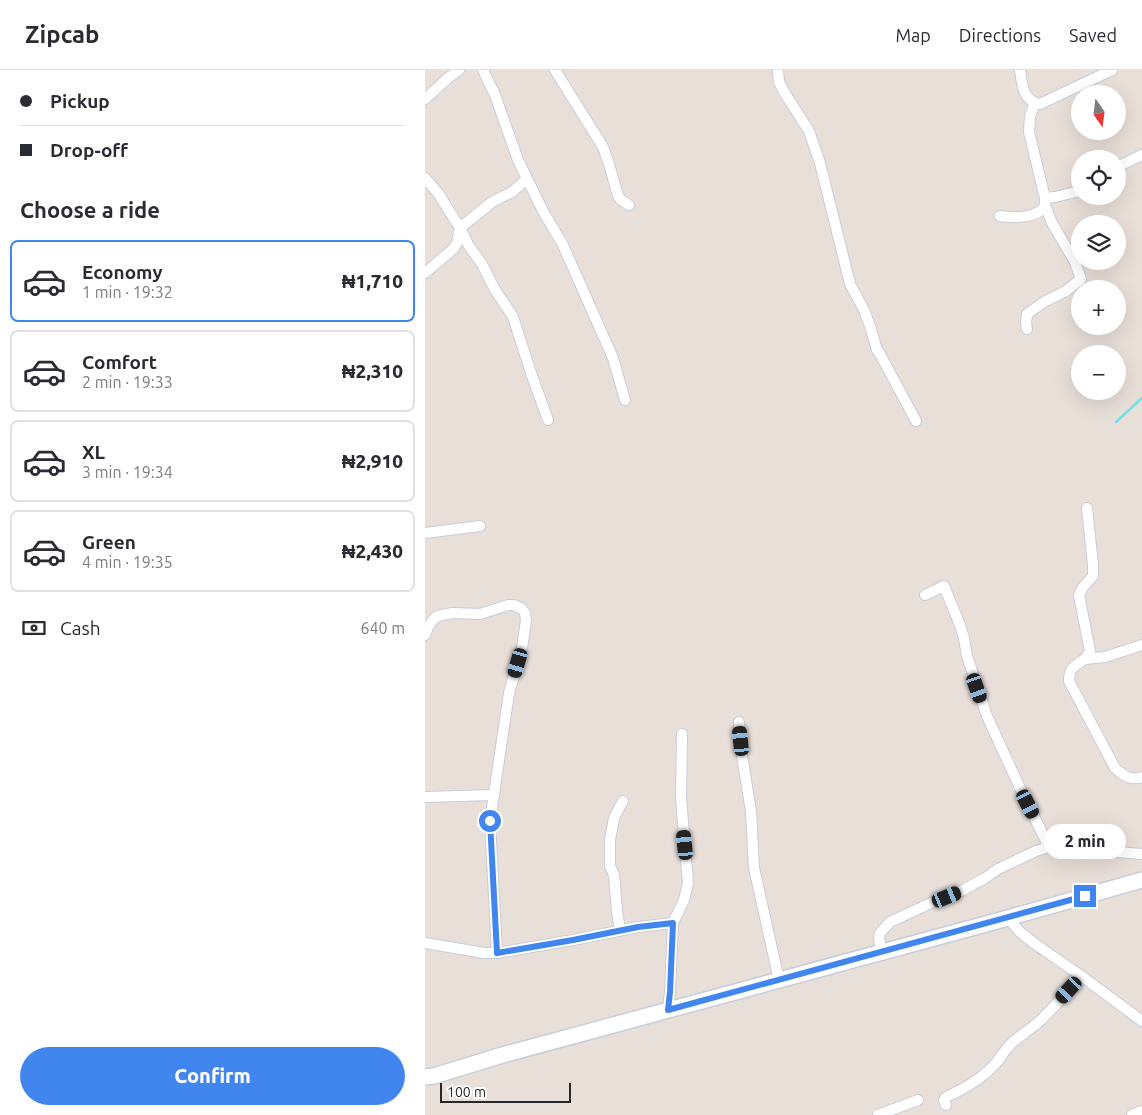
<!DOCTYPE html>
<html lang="en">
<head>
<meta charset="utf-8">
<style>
  :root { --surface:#fff; --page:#f2f2f3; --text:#2b2b33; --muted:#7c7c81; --line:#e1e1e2; --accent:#4186ee }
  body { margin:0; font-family:Ubuntu,sans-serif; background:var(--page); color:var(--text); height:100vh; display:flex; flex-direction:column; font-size:19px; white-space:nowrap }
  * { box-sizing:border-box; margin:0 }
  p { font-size:16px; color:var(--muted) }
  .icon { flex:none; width:28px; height:28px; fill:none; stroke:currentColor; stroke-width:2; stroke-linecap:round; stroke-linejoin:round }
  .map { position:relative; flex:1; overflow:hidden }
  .details { display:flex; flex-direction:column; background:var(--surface); width:425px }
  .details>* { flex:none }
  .top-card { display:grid; align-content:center; height:110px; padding:0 20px; background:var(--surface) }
  .needle { width:32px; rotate:166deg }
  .controls { position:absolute; left:646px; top:15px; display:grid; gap:10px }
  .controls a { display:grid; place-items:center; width:55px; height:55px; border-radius:50%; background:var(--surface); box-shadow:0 5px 20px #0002; font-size:25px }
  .scale { position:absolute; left:15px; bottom:12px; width:131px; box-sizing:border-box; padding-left:5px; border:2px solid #272727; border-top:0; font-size:14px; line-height:18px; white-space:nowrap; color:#272727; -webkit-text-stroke:4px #fff; paint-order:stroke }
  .end { position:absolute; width:22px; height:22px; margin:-11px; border:6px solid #4186ee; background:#fff; box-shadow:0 0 0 2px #fff }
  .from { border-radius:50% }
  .bubble { position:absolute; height:35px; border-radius:18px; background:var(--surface); box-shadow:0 5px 20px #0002; font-size:16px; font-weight:800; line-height:35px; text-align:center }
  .car { position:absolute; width:15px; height:30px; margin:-15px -8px; border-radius:6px; box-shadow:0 0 4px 1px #0007; background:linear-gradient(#222 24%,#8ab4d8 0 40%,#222 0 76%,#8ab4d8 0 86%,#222 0) }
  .top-card b { display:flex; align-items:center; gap:18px; height:48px; font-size:19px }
  .top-card b+b { border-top:1px solid var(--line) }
  .top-card i { width:12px; height:12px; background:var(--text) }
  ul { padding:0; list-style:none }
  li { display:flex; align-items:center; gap:15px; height:82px; margin:0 10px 8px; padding:0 10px; border:2px solid var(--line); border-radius:8px }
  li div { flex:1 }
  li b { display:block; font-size:19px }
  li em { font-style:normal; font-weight:800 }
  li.current { border-color:var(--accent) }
  li>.icon { width:45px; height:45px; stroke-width:1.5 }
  h2 { padding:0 20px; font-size:22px; line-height:60px }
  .pay { display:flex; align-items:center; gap:12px; height:55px; padding:0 20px; font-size:19px }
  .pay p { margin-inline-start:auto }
  .cta { display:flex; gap:10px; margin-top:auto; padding:10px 20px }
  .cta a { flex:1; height:58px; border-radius:30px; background:var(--accent); color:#fff; font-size:20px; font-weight:800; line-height:58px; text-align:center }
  header { display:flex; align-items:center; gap:30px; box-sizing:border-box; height:70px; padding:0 25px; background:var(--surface); border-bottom:1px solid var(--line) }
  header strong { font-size:24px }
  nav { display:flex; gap:28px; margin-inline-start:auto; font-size:18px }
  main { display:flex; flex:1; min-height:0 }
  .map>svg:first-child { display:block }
</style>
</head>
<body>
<header>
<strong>Zipcab</strong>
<nav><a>Map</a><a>Directions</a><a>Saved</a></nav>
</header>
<main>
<section class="details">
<div class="top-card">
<b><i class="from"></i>Pickup</b>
<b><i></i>Drop-off</b>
</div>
<h2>Choose a ride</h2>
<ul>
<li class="current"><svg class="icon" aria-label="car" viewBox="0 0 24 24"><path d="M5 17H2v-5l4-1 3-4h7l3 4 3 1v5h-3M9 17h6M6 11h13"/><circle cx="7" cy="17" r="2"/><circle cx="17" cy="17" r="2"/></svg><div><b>Economy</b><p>1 min · 19:32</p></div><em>₦1,710</em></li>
<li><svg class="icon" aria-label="car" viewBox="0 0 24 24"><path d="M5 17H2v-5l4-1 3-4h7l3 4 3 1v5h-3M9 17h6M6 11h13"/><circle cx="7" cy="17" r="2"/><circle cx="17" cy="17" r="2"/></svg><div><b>Comfort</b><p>2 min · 19:33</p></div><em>₦2,310</em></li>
<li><svg class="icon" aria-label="car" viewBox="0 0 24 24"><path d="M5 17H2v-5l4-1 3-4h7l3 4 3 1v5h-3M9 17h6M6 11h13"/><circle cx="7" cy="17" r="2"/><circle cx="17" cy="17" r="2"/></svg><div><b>XL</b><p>3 min · 19:34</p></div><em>₦2,910</em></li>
<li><svg class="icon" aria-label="car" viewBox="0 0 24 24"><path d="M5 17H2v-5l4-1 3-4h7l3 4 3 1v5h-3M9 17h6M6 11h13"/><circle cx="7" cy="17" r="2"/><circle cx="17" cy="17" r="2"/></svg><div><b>Green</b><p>4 min · 19:35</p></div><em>₦2,430</em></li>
</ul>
<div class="pay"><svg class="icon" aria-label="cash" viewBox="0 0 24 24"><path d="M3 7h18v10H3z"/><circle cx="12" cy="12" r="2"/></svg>Cash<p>640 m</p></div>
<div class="cta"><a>Confirm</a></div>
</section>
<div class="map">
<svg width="717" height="1045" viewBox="0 0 717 1045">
  <rect width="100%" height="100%" fill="#e9dfd9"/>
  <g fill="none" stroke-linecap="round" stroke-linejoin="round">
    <polyline stroke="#71e0e6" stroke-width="2.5" points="691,352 717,328"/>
    <defs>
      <g id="minor">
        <polyline points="58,0 70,25 93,90 118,141 138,175 188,288 200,330"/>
        <polyline points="130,0 178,77 184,94 193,126 196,130 204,135"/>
        <polyline points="353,0 354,12 359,22 384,61 395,93 425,214 439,240 445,256 452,280 455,284 491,351"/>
        <path d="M595,0C597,14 598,32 615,34L687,0"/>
        <polyline points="0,29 23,8 34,0"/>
        <polyline points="692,97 717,85"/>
        <polyline points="0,108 13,123 35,158 44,176 57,194 69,218 88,247 106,303 123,350"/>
        <polyline points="620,128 630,127 655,121"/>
        <path d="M575,146C585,148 606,148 615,141C617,140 619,137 620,135V128L604,62L605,46L610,33"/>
        <polyline points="0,203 28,179 32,173 35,158 67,132 87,122 102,109"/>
        <polyline points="602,259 601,253 602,244 619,232 641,221 656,209 650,192 627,153 620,135"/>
        <path d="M662,438L668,495V506L658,517L654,525L665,581C659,596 644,591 644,611L690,698C699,706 705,711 717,707"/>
        <polyline points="0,463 55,456"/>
        <polyline points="500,525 519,516 535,555 539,568 542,586 562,646 595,718 624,777"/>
        <polyline points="0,565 3,557 7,551 11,547 16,545 28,543 55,544 83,535 89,535 97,539 100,543 101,551 97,578 84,623 65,751 72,883"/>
        <polyline points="660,589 680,587 717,575"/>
        <polyline points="314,652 316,680 326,741 329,798 354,910"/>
        <polyline points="0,727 69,725"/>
        <polyline points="583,848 595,862 610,874 655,905 717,951"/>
        <polyline points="195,860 192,841 189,805 185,796 185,770 189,748 198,731"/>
        <polyline points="0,873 59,883 72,883 148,870 213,857 248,853"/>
        <polyline points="456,882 454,868 455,863 465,852 508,832 536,821 560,808 573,799 611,781 624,777 657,782 680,781 717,784"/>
        <polyline points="243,940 245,922 248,853 259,830 263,813 256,728 257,664"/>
        <path d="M521,1035L519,1031L521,1027C539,1019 558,1008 571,993C577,986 581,978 588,972C597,964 609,957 618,948C631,935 644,920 655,905"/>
        <polyline points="453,1045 493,1030"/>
        <polyline points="707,1045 717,1041"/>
      </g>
      <polyline id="secondary" points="0,1007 9,1006 74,986 583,848 717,810"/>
    </defs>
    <use href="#minor" stroke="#c8ced8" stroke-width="12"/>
    <use href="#secondary" stroke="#c8ced8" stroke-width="18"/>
    <use href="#minor" stroke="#fff" stroke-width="10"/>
    <use href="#secondary" stroke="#fff" stroke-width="15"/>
  </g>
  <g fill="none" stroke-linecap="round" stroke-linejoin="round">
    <polyline stroke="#4186ee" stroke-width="6" points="65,751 72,883 148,870 213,857 248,853 245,922 243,940 660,826"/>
  </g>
</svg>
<div class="controls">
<a><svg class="needle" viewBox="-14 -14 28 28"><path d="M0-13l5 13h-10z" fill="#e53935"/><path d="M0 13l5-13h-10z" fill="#7c7c81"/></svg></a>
<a><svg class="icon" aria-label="locate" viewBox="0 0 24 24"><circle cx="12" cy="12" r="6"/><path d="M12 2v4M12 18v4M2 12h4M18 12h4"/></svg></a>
<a><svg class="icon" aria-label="layers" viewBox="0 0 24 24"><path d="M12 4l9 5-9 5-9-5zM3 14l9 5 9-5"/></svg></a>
<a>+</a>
<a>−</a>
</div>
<div class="scale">100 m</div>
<i class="end from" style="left:65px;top:751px"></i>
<i class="end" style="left:660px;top:826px"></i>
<div class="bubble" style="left:619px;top:754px;width:82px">2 min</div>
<i class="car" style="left:93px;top:593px;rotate:196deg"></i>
<i class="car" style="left:552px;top:618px;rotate:161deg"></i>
<i class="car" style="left:316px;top:671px;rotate:354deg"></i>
<i class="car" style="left:603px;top:734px;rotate:153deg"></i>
<i class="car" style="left:260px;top:775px;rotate:354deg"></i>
<i class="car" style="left:522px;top:827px;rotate:68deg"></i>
<i class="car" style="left:644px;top:920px;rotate:223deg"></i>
</div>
</main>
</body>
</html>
